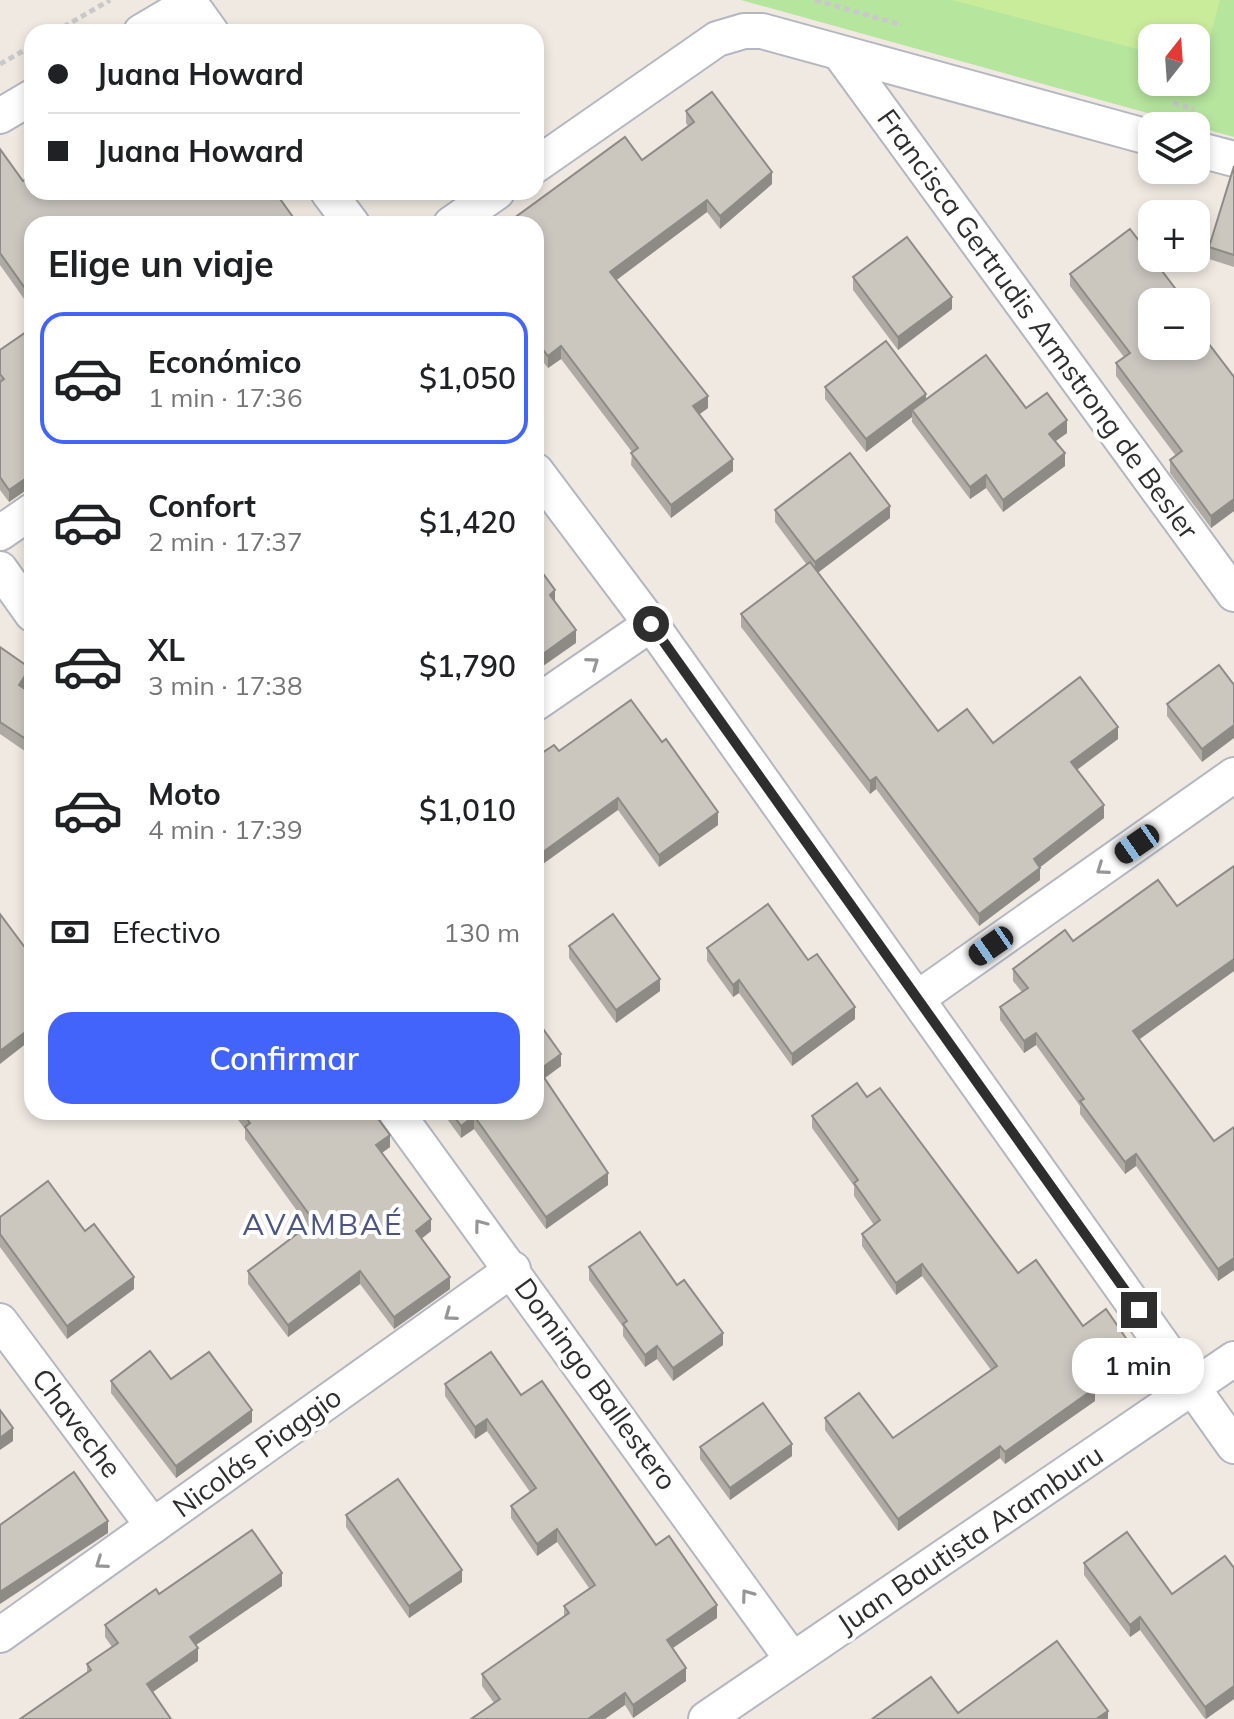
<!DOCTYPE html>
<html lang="es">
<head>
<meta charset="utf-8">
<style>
  :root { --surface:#fff; --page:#f6f6f6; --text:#202124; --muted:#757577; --line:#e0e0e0; --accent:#4264fb }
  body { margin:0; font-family:Mulish,sans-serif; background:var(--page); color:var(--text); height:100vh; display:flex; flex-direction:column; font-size:30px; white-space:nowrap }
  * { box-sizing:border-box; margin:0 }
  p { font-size:26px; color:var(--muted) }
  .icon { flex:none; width:44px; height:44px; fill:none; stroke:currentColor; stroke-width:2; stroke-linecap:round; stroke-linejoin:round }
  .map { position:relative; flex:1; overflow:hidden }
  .side { position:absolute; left:24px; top:216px; width:520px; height:904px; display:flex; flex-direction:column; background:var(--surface); border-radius:24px; box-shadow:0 4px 12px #0003 }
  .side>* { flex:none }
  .banner { position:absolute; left:24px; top:24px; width:520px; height:176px; border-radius:24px; box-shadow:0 4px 12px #0003; display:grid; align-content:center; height:176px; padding:0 24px; background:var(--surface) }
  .needle { width:52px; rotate:17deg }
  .controls { position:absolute; left:1138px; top:24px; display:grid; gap:16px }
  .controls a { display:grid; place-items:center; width:72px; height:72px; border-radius:16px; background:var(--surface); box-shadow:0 4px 12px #0003; font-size:40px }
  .end { position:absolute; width:36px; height:36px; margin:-18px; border:10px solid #2e2e2e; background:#fff; box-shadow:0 0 0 4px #fff }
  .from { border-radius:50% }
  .bubble { position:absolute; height:56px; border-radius:24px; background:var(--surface); box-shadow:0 4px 12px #0003; font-size:26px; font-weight:600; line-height:56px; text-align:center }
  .car { position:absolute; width:24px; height:48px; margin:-24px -12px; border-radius:10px; box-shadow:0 0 6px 2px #0007; background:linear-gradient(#222 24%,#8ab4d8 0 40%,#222 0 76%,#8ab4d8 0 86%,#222 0) }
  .banner b { display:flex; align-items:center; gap:28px; height:76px; font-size:30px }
  .banner b+b { border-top:2px solid var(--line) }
  .banner i { width:20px; height:20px; background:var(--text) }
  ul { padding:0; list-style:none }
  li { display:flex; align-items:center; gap:24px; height:132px; margin:0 16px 12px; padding:0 8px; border:4px solid transparent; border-radius:24px }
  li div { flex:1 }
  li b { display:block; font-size:30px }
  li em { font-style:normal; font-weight:600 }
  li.on { border-color:var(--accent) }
  li>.icon { width:72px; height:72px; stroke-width:1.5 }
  h2 { padding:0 24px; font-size:36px; line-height:96px }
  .pay { display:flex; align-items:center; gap:20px; height:88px; padding:0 24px; font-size:30px }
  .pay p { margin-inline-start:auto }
  .button { display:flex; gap:16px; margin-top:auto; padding:16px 24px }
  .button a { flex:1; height:92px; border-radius:24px; background:var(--accent); color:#fff; font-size:32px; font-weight:600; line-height:92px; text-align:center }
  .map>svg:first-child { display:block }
</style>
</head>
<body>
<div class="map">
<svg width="1234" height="1719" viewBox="0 0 1234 1719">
  <rect width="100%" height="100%" fill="#efe9e1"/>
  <path fill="#b6e59e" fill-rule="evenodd" d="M741,0H1234V137ZM1152,38H1196V82H1152Z"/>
  <polygon fill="#c9ec9a" points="952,0 1220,0 1202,66 1196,64 1196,38 1152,38 1152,53"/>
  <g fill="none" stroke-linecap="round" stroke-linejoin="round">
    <defs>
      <g id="street">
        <polyline points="188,0 211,32"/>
        <polyline points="141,32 190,3"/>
        <polyline points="841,55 1234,594"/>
        <polyline points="0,116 32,97"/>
        <polyline points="1196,149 1234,159"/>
        <polyline points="536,165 717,39 744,31 762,31 1152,138"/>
        <polyline points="328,192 352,224"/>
        <polyline points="451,224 497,192"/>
        <polyline points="536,471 651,624 1234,1446"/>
        <polyline points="0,533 32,511"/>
        <polyline points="0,569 32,614"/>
        <polyline points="536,703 651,624"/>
        <polyline points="918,998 1234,775"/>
        <polyline points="396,1112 792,1659"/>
        <polyline points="0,1321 153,1526"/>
        <polyline points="0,1635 513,1269"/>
        <polyline points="706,1719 1234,1359"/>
      </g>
    </defs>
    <use href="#street" stroke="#b4b7c1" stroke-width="38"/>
    <g stroke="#c9c9c9" stroke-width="5" stroke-dasharray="6 4" stroke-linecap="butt">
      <polyline points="815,0 902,25"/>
      <polyline points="55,32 110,0"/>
      <polyline points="0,64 32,46"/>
      <polyline points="1173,103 1194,109"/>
    </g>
    <use href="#street" stroke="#fff" stroke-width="34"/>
  </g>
  <g fill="#afaba4">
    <polygon points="686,111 772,184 720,229 707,212 616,280 708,408 699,414 733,471 671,518 631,465 632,452 561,359 548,368 536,353 536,224 642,160 688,126 686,123"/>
    <polygon points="0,149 32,224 32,310 0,265"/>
    <polygon points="1234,166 1234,267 1209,259 1209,247"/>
    <polygon points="1070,274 1178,302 1152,302 1234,377 1234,511 1211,528 1170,473 1170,460 1176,456 1116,376 1116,363 1124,357 1070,286"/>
    <polygon points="853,277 952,309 898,350 853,290"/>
    <polygon points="32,328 32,486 9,502 0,490 0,350"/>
    <polygon points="825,387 926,399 1026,408 1067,433 1055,441 1065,466 1003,512 986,488 970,499 912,422 912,417 866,452 825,399"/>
    <polygon points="775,510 890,518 818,572 938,731 993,743 1118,739 1077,770 1104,818 1039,867 1040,880 979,926 876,789 870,794 741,627 741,614 807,565 775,522"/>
    <polygon points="0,647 30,680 24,689 32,694 32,756 0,734"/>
    <polygon points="1234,685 1202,762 1167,716 1167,704"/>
    <polygon points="559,751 718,825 659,867 618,810"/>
    <polygon points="1177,906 1234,971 1139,1039 1214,1141 1234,1127 1234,1270 1218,1281 1136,1166 1125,1174 1080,1114 1080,1106 1036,1045 1024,1053 1000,1020 1000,1007 1022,992 1013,981 1013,969 1073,941"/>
    <polygon points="569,946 660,991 616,1023 569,958"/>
    <polygon points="707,948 808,960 855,1019 792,1066 739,993 733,997 707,961"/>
    <polygon points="536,1019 561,1066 545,1078 608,1185 546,1229 474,1129 461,1138 442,1112 536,1112"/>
    <polygon points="867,1097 1018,1273 1083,1326 1132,1360 1094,1387 1095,1401 1005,1464 1000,1458 898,1531 825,1430 825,1418 893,1438 991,1370 922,1276 896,1295 862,1246 862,1234 874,1225 854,1196 854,1186 812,1128 812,1116"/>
    <polygon points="232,1112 373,1112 390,1147 382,1153 431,1231 421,1239 450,1289 394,1329 360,1284 288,1337 248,1284 248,1271 308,1226 245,1139 245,1129"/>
    <polygon points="0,1217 85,1231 134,1289 67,1339 0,1247"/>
    <polygon points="589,1267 677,1285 723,1345 673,1381 657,1359 645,1367 623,1336 623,1327 589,1280"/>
    <polygon points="171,1379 252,1422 176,1478 111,1393 111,1381"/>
    <polygon points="445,1384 521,1395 656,1545 717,1618 672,1648 686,1681 633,1718 625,1705 494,1703 482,1686 482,1674 564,1617 564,1606 589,1588 557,1542 537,1556 511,1518 511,1506 530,1492 487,1431 475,1439 445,1396"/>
    <polygon points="700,1447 792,1456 730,1500 700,1459"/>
    <polygon points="346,1515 462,1582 409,1618 346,1527"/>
    <polygon points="1084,1563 1234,1699 1205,1719 1140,1630 1130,1637 1084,1575"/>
    <polygon points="282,1586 196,1645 198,1661 87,1673 87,1664 112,1647 105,1637 105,1625 159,1594"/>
  </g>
  <g fill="#8e8b86">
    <polygon points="772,172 772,184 720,229 720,216"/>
    <polygon points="707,200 707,212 610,285 610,272"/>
    <polygon points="1178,292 1178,302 1173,302 1173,296"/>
    <polygon points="952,297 952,309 898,350 898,337"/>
    <polygon points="561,346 561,359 548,368 548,356"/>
    <polygon points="926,394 926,406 912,410 912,417 866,452 866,439"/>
    <polygon points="708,396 708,408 693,419 693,406"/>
    <polygon points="1067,420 1067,433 1049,446 1049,434"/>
    <polygon points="1065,453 1065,466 1003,512 1003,500"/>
    <polygon points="733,459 733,471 671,518 671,505"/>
    <polygon points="32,474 32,486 9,502 9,490"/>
    <polygon points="986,475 986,488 970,499 970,487"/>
    <polygon points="1234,499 1234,511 1211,528 1211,516"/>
    <polygon points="890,506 890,518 815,575 815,562"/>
    <polygon points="555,590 555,603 550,595"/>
    <polygon points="576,630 576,643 536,671 536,659"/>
    <polygon points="30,668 30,680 19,697 19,685"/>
    <polygon points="1234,725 1234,738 1202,762 1202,749"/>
    <polygon points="1118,727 1118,739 1071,774 1071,762"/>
    <polygon points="876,777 876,789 870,794 870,781"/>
    <polygon points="618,798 618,810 536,869 536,857"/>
    <polygon points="1104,805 1104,818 1034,872 1034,859"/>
    <polygon points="718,812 718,825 659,867 659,855"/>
    <polygon points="1040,868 1040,880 979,926 979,914"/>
    <polygon points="1234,959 1234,971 1133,1044 1133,1031"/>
    <polygon points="660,979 660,991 616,1023 616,1010"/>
    <polygon points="739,980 739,993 733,997 733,985"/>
    <polygon points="855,1007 855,1019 792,1066 792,1054"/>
    <polygon points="32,1027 32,1039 0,1064 0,1051"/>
    <polygon points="1036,1033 1036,1045 1024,1053 1024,1041"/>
    <polygon points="561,1054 561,1066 539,1082 539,1070"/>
    <polygon points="474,1116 474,1129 461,1138 461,1126"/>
    <polygon points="390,1135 390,1147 376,1157 376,1145"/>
    <polygon points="1136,1154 1136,1166 1125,1174 1125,1162"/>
    <polygon points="608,1173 608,1185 546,1229 546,1217"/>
    <polygon points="431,1219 431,1231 416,1243 416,1231"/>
    <polygon points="1234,1258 1234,1270 1218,1281 1218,1269"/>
    <polygon points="922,1264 922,1276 896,1295 896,1283"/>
    <polygon points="360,1271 360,1284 288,1337 288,1325"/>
    <polygon points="134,1277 134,1289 67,1339 67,1326"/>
    <polygon points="450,1277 450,1289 394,1329 394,1317"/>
    <polygon points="723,1333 723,1345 673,1381 673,1368"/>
    <polygon points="657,1346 657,1359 645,1367 645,1355"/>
    <polygon points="1132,1347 1132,1360 1088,1391 1088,1379"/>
    <polygon points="1095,1388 1095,1401 1005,1464 1005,1452"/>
    <polygon points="252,1410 252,1422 176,1478 176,1466"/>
    <polygon points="487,1419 487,1431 475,1439 475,1427"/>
    <polygon points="13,1428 13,1441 0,1450 0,1438"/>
    <polygon points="792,1444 792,1456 730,1500 730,1488"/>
    <polygon points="1000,1446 1000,1458 898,1531 898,1519"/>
    <polygon points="108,1521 108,1533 0,1604 0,1592"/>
    <polygon points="557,1529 557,1542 537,1556 537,1544"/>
    <polygon points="462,1570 462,1582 409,1618 409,1606"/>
    <polygon points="282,1573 282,1586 190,1649 190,1637"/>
    <polygon points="717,1605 717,1618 667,1652 667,1640"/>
    <polygon points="1140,1617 1140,1630 1130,1637 1130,1625"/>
    <polygon points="198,1648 198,1661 147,1696 147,1684"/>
    <polygon points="686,1668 686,1681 633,1718 633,1705"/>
    <polygon points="1234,1686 1234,1699 1206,1719 1205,1707"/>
    <polygon points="625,1693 625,1705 605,1719 588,1719"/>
    <polygon points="1108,1711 1108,1719 1096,1719"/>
  </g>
  <g fill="#cbc7bf" stroke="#8e8b86" stroke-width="2">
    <polygon points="712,92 772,172 720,216 707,200 610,272 708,396 693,406 733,459 671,505 631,453 638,448 561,346 548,356 536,341 536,224 506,224 625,137 642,160 694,122 686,111"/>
    <polygon points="0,149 23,181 32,174 32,192 275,192 298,224 32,224 32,298 0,253"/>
    <polygon points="1234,166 1234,255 1209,247"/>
    <polygon points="1130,229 1178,292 1173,296 1177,302 1152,302 1152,346 1196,346 1196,327 1234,377 1234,499 1211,516 1170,460 1182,451 1116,363 1130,353 1070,274"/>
    <polygon points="907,237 952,297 898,337 853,277"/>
    <polygon points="32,328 32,474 9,490 0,477 0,382 4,379 0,374 0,350"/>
    <polygon points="886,341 926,394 866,439 825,387"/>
    <polygon points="986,355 1026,408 1047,393 1067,420 1049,434 1065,453 1003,500 986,475 970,487 912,410"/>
    <polygon points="850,453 890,506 815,562 775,510"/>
    <polygon points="810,562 938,731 967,709 993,743 1080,677 1118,727 1071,762 1104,805 1034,859 1040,868 979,914 876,777 870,781 741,614"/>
    <polygon points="536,564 555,590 550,595 576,630 536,659"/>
    <polygon points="0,647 30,668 19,685 32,694 32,743 0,722"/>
    <polygon points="1219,665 1234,685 1234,725 1202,749 1167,704"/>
    <polygon points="631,700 662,742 666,739 718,812 659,855 618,798 536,857 536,757 554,745 559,751"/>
    <polygon points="1234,866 1234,959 1133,1031 1214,1141 1234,1127 1234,1258 1218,1269 1136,1154 1125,1162 1080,1101 1084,1099 1036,1033 1024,1041 1000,1007 1028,988 1013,969 1065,930 1073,941 1158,880 1177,906"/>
    <polygon points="768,904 808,960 817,954 855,1007 792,1054 739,980 733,985 707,948"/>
    <polygon points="0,914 32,957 32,1027 0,1051"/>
    <polygon points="613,914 660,979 616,1010 569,946"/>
    <polygon points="536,1019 561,1054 539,1070 608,1173 546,1217 474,1116 461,1126 451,1112 536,1112"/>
    <polygon points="857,1083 867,1097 880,1088 1018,1273 1036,1260 1083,1326 1106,1309 1132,1347 1088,1379 1095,1388 1005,1452 1000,1446 898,1519 825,1418 859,1393 893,1438 997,1366 922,1264 896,1283 862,1234 880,1220 854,1183 858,1180 812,1116"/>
    <polygon points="242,1112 373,1112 390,1135 376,1145 431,1219 416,1231 450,1277 394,1317 360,1271 288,1325 248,1271 314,1221 245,1127 250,1123"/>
    <polygon points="48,1181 85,1231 94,1224 134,1277 67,1326 0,1234 0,1217"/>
    <polygon points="640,1232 677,1285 684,1280 723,1333 673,1368 657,1346 645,1355 623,1324 627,1321 589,1267"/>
    <polygon points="150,1351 171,1379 209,1352 252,1410 176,1466 111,1381"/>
    <polygon points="491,1352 521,1395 542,1381 656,1545 669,1536 717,1605 667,1640 686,1668 633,1705 625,1693 588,1719 471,1719 500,1699 482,1674 569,1613 564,1606 595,1585 557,1529 537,1544 511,1506 536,1488 487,1419 475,1427 445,1384"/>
    <polygon points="763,1403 792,1444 730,1488 700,1447"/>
    <polygon points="0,1410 13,1428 0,1438"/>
    <polygon points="74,1472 108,1521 0,1592 0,1525"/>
    <polygon points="398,1479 462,1570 409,1606 346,1515"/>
    <polygon points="252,1530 282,1573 190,1637 198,1648 147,1684 171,1719 20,1719 91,1670 87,1664 118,1643 105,1625 156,1589 159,1594"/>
    <polygon points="1127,1532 1172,1594 1225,1556 1234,1568 1234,1686 1205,1707 1140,1617 1130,1625 1084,1563"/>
    <polygon points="1057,1641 1108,1711 1096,1719 872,1719 931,1677 958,1713"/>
  </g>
  <defs><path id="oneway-chevron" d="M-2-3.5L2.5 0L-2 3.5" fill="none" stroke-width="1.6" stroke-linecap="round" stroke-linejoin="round" transform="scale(2)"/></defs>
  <g stroke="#969696">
    <use href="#oneway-chevron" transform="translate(593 663) rotate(-35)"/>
    <use href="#oneway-chevron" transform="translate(1102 869) rotate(145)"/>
    <use href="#oneway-chevron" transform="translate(480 1225) rotate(-127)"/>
    <use href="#oneway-chevron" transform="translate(450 1315) rotate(144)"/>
    <use href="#oneway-chevron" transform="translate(101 1563) rotate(145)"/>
    <use href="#oneway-chevron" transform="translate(747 1595) rotate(-126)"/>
  </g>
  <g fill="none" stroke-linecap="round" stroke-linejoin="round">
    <polyline stroke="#2e2e2e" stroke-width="10" points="651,624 1139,1310"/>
  </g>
  <g text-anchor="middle" stroke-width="8" stroke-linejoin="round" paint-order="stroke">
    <g font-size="28" fill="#2e2e2e" stroke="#fff">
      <text transform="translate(1038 324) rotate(54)" y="10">Francisca Gertrudis Armstrong de Besler</text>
      <text transform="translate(596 1384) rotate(54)" y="10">Domingo Ballestero</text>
      <text transform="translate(77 1423) rotate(53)" y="10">Chaveche</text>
      <text transform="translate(257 1452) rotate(-36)" y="10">Nicolás Piaggio</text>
      <text transform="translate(970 1539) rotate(-34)" y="10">Juan Bautista Aramburu</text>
    </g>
    <g font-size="30" letter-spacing="2" fill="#4d5680" stroke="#fff">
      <text x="323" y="1235">AVAMBAÉ</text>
    </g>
  </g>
</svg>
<div class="controls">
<a><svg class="needle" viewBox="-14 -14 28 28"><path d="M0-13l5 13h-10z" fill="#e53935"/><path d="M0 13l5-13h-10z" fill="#757577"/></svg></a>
<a><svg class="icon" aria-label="layers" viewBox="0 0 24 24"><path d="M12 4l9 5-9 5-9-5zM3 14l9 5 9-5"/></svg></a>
<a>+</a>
<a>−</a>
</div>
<i class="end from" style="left:651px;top:624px"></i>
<i class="end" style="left:1139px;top:1310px"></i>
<div class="bubble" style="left:1072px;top:1338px;width:132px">1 min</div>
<i class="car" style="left:1137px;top:844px;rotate:235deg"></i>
<i class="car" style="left:991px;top:946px;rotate:235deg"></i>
<div class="banner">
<b><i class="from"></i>Juana Howard</b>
<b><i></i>Juana Howard</b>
</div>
<section class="side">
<h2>Elige un viaje</h2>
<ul>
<li class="on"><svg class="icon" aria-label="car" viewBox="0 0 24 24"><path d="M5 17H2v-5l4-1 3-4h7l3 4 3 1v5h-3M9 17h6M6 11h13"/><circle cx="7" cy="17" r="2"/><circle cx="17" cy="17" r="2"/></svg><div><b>Económico</b><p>1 min · 17:36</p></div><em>$1,050</em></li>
<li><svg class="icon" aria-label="car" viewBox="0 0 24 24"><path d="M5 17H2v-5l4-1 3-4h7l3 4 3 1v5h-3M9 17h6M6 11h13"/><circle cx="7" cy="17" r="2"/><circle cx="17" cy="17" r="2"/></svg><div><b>Confort</b><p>2 min · 17:37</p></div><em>$1,420</em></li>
<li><svg class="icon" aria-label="car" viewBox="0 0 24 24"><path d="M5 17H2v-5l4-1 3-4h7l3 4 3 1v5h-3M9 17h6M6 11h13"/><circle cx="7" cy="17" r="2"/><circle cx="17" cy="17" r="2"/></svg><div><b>XL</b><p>3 min · 17:38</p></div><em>$1,790</em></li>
<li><svg class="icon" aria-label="car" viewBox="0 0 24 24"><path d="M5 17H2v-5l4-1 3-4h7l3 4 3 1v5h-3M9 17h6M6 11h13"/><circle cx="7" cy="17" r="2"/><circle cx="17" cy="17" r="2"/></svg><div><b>Moto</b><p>4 min · 17:39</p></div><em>$1,010</em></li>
</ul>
<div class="pay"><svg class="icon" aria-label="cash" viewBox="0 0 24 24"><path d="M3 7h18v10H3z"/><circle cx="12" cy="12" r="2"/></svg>Efectivo<p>130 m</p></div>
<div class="button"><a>Confirmar</a></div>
</section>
</div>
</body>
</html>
